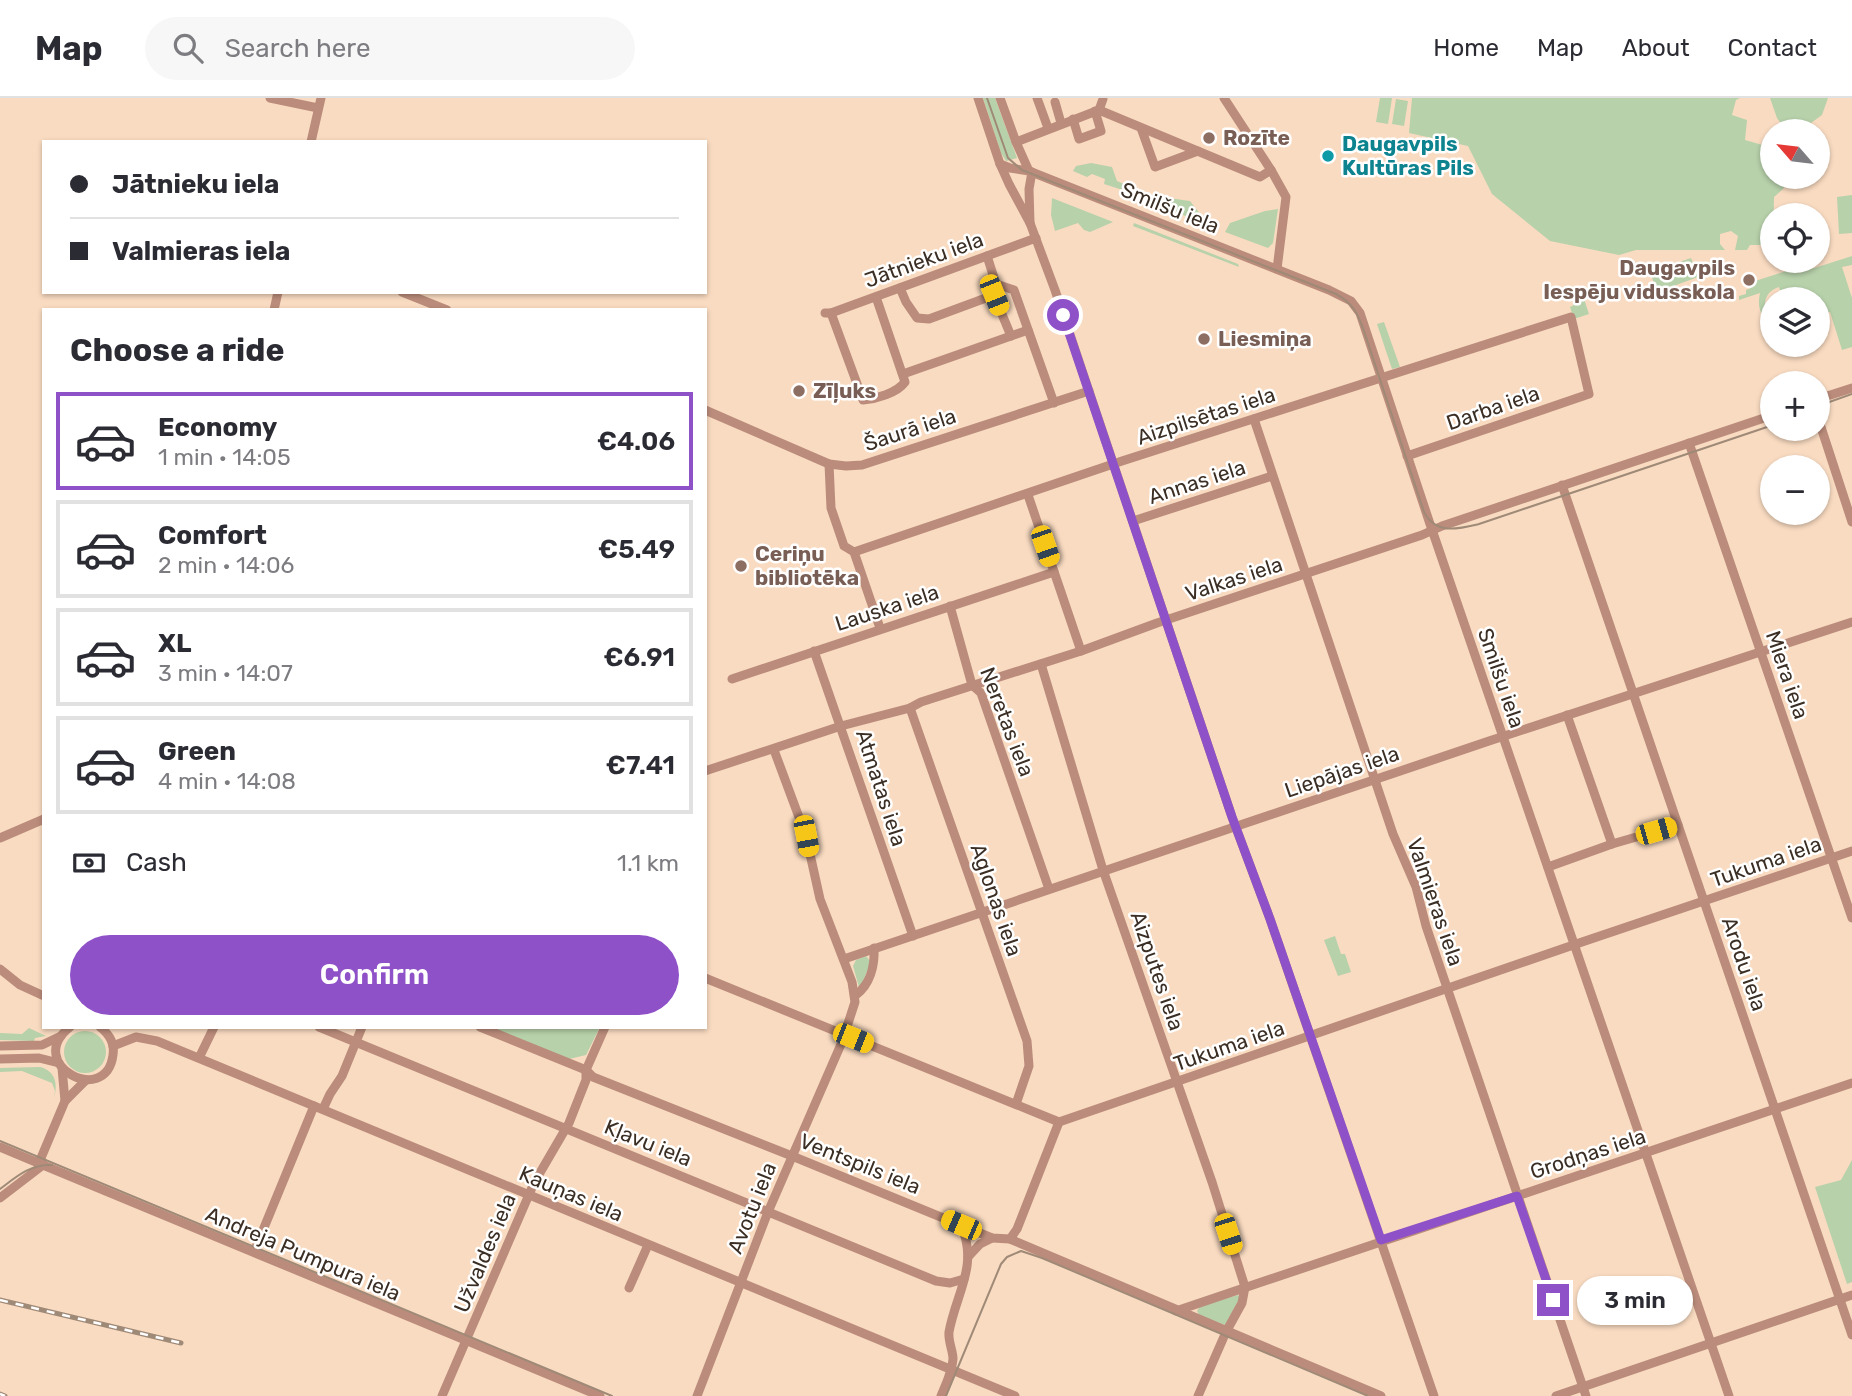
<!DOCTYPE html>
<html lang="en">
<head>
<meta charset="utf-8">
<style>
  :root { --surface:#fff; --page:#f7f7f7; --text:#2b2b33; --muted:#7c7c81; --line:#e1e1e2; --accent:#8f51c7 }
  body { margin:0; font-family:Rubik,sans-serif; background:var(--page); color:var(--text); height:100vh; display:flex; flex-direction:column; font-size:26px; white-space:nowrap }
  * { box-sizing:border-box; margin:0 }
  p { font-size:23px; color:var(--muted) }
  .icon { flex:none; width:38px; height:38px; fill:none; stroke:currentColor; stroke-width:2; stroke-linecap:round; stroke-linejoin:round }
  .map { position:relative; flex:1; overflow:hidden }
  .drawer { position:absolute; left:42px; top:210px; width:665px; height:721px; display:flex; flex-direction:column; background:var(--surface); border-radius:0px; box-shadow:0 2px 5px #0004 }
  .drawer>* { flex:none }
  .banner { position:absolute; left:42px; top:42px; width:665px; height:154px; border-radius:0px; box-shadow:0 2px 5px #0004; display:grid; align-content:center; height:154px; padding:0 28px; background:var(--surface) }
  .needle { width:46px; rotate:298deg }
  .controls { position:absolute; left:1760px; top:21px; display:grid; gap:14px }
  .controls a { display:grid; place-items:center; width:70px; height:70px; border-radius:50%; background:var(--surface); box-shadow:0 2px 5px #0004; font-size:35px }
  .end { position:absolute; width:32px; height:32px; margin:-16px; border:9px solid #8f51c7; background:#fff; box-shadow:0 0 0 4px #fff }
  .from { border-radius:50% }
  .bubble { position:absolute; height:49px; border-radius:24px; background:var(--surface); box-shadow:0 2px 5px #0004; font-size:23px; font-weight:600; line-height:49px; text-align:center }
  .car { position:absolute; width:21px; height:42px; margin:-21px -10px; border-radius:9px; box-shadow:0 0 5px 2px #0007; background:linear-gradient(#f5c518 24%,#345 0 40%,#f5c518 0 76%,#345 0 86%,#f5c518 0) }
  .banner b { display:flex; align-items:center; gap:24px; height:66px; font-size:26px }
  .banner b+b { border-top:2px solid var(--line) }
  .banner i { width:18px; height:18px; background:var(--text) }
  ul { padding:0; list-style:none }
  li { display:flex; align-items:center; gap:21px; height:98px; margin:0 14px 10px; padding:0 14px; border:4px solid var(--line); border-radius:0px }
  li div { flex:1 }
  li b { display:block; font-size:26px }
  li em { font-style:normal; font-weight:600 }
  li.selected { border-color:var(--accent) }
  li>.icon { width:63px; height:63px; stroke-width:1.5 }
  h2 { padding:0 28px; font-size:32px; line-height:84px }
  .pay { display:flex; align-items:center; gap:18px; height:77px; padding:0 28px; font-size:26px }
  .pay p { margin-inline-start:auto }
  .button { display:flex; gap:14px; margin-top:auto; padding:14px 28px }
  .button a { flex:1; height:80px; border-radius:42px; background:var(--accent); color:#fff; font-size:28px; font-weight:600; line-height:80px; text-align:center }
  header { display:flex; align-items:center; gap:42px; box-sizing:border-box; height:98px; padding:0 35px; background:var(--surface); border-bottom:2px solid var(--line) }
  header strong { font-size:33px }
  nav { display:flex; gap:38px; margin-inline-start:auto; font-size:24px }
  .search { width:490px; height:63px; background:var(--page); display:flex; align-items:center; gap:18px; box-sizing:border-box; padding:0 24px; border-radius:38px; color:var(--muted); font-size:26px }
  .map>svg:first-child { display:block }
</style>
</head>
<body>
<header>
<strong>Map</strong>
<div class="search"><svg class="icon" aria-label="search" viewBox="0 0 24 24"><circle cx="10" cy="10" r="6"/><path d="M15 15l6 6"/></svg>Search here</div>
<nav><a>Home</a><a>Map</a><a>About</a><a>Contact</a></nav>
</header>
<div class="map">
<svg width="1852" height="1298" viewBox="0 0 1852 1298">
  <rect width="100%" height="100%" fill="#f9dbc1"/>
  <g fill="#b7d1aa">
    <polygon points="983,0 995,0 1017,60 1006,63 1001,55"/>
    <polygon points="1380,0 1392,0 1388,26 1376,24"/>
    <polygon points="1412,0 1740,0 1736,2 1732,17 1747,22 1745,42 1773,50 1773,79 1790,79 1783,91 1774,99 1773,147 1750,147 1747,152 1735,152 1738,138 1731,133 1720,136 1720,146 1725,152 1636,152 1619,157 1550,143 1492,96 1468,48 1409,35"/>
    <polygon points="1770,0 1828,0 1822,17 1800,33 1786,33 1777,20"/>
    <polygon points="1396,1 1408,3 1404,28 1392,26"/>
    <polygon points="1091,65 1112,69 1117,83 1131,89 1132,95 1104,86 1105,81 1092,76 1087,79 1073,73 1076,68"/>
    <polygon points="1147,97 1190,103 1204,121 1198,123 1146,102 1145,99"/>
    <polygon points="1852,97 1852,135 1839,136 1837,99"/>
    <polygon points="1052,100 1113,124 1090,134 1084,132 1078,125 1055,133 1051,117"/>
    <polygon points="1278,111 1273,145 1268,150 1225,134 1230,125 1265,113"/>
    <polygon points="1134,125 1238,166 1239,169 1133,128"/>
    <path d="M1852,158V167L1842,169L1852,200V249L1842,252L1830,214L1818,217V201H1783L1779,189C1764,194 1760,209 1773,219V227C1760,219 1757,209 1760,195L1739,202V198L1746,196V192L1751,190L1749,185L1796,170L1799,175Z"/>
    <polygon points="1691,160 1698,179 1657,194 1650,174"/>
    <polygon points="1578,193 1582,195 1589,216 1574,221 1570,209 1574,207 1571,196"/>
    <polygon points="1384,224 1400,269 1392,271 1377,226"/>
    <polygon points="1335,838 1341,856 1345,856 1351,874 1338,878 1324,842"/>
    <polygon points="866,858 871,864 861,888 859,889 853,868 856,862"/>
    <polygon points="489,929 600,929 586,957 569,961"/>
    <polygon points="29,930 46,938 35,940 34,943 0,942 0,935 22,936"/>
    <circle cx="85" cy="954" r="21"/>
    <path d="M40,969C56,973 58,987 54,1000L55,993L52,985L22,973L0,974V970Z"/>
    <polygon points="1852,1062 1852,1184 1847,1186 1815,1089 1841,1082"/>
    <polygon points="1238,1197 1240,1200 1225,1227 1199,1217 1197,1213 1200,1208"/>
  </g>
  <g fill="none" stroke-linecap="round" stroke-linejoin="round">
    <g stroke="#bb8c7b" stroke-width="9">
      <polyline points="270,0 318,10"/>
      <polyline points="978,0 1000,66 1009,86 1030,125 1055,192 1232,719 1270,821 1434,1298"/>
      <polyline points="1000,0 1016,44 1029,73"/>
      <polyline points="1037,0 1048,30"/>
      <polyline points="1224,0 1271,72 1286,99 1277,171"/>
      <polyline points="1055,4 1061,25"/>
      <polyline points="1099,12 1103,1"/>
      <polyline points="1073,21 1079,41 1101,33 1095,13"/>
      <polyline points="1141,30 1155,69 1198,53"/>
      <polyline points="311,44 321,0"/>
      <polyline points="1016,44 1099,12 1260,79 1271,72"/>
      <polyline points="1000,66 1010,70 1029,73 1329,192 1351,203 1360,215 1429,423 1729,1298"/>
      <polyline points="1030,125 1029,91 1032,74"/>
      <polyline points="996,186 1014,192 1054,305"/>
      <polyline points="900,190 906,204 917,220 929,221 994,197 996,186 987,158"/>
      <polyline points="402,194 447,212"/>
      <polyline points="994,197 1011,238"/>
      <polyline points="274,212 278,194"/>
      <polyline points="825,215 831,215 1036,140"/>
      <path d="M831,215L863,302C876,301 897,295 905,284L876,199"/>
      <polyline points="903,276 1028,232"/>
      <polyline points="1818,301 1852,290"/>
      <polyline points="705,312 829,366 846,368 862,367 1089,293"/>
      <polyline points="1818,320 1852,424"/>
      <polyline points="1254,321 1393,736 1416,789 1426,828 1586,1298"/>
      <polyline points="1689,345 1852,820"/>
      <polyline points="829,366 831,410 844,448 854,454 880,530"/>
      <polyline points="1562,387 1852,1237"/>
      <polyline points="1028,397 1081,553"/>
      <polyline points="1133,423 1272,378"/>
      <polyline points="854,454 1122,363 1571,219 1589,296 1407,358"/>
      <polyline points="950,508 972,587 981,595 1049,791"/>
      <polyline points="814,553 913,838"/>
      <polyline points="1041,566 1103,772 1212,1084 1245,1189 1242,1205 1226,1234 1198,1298"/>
      <polyline points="732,581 1054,474"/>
      <polyline points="910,610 1027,943 1029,968 1016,1006"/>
      <polyline points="1567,617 1612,746"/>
      <polyline points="705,673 841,628 910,610 921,604 1081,553 1157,525 1422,437 1442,428 1773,317"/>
      <polyline points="0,740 44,721"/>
      <polyline points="1548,769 1612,746 1678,727"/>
      <polyline points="844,861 1489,643 1852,524"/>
      <polyline points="0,871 20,887 44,898"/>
      <polyline points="705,880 1059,1024 1585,843 1852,753"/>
      <path d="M856,897C870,886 875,868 874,850"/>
      <path d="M70,929C23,966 106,1010 113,957C115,945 109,936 100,929"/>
      <polyline points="319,929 936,1183 950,1185 964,1181"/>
      <polyline points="480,929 586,972 593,979 792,1058 992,1140 1010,1141 1381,1298"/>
      <polyline points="0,948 42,947 61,938"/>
      <polyline points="113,948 136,939 157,943 1015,1298"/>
      <polyline points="199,960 214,929"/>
      <polyline points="0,961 39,960 59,965"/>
      <polyline points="62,970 65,1003"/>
      <polyline points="323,1011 330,996 342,978 362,929"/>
      <polyline points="0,1049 43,1067 41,1060 65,1003 86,982"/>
      <polyline points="0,1100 43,1067 600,1298"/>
      <polyline points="1010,1141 1017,1131 1059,1024"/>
      <polyline points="254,1154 314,1008"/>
      <polyline points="968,1159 980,1146 992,1140"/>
      <polyline points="629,1190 648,1147"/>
      <polyline points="1176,1213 1852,985"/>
      <polyline points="442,1298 534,1085 569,1025 586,982 586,972 605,929"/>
      <polyline points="697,1298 768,1114 842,944 855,904 852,884 820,801 806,738 774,652"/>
      <path d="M941,1298C946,1286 952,1274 953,1261C953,1252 948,1244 949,1234C956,1195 979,1168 961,1127"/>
      <polyline points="1556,1298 1852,1197"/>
    </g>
    <g stroke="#9f8977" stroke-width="2">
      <path d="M987,0L1008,60L1022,72L1336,196C1353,205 1358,216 1364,233L1424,414C1436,437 1458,431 1479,426L1773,327"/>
      <polyline points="1818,308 1852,296"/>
      <polyline points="0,1043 612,1298"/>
      <path d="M0,1091C16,1079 30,1066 52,1067"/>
      <polyline points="946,1298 1001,1166 1007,1159 1021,1153 1042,1160 1368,1298"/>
    </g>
    <defs>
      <g id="rail">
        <polyline points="0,1202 181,1245"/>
        <polyline points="0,1296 5,1298"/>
      </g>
    </defs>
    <use href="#rail" stroke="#9f8977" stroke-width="5"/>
    <use href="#rail" stroke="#fff" stroke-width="2.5" stroke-dasharray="8" stroke-linecap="butt"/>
  </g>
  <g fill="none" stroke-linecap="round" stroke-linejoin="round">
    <polyline stroke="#8f51c7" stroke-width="9" points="1063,217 1232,719 1270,821 1381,1142 1517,1098 1553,1202"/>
  </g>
  <g fill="#8d6e63" stroke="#fff" stroke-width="2.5">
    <circle cx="1209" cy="40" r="7"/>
    <circle cx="1749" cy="182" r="7"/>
    <circle cx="1204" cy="241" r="7"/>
    <circle cx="799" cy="293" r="7"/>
    <circle cx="741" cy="468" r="7"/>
  </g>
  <circle fill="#0f9aa8" stroke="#fff" stroke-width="2.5" cx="1328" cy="58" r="7"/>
  <g text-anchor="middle" stroke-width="5" stroke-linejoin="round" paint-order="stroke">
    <g font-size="21" font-weight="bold" fill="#785e54" stroke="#fff" text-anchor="start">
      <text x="1223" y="47">Rozīte</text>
      <text x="1735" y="177" text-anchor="end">Daugavpils<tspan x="1735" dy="24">Iespēju vidusskola</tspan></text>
      <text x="1218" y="248">Liesmiņa</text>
      <text x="813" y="300">Zīļuks</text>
      <text x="755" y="463">Ceriņu<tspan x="755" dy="24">bibliotēka</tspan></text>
    </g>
    <g font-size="21" font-weight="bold" fill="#0d838f" stroke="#fff" text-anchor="start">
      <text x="1342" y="53">Daugavpils<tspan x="1342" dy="24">Kultūras Pils</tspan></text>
    </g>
    <g font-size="21" fill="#3b2f25" stroke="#fff">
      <text transform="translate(1170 110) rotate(22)" y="7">Smilšu iela</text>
      <text transform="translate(924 162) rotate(-20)" y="7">Jātnieku iela</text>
      <text transform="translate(1493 310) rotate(-19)" y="7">Darba iela</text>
      <text transform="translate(1206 318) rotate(-18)" y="7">Aizpilsētas iela</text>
      <text transform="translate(910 332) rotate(-18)" y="7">Šaurā iela</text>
      <text transform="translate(1197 384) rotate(-18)" y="7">Annas iela</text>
      <text transform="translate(1234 481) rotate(-18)" y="7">Valkas iela</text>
      <text transform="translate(887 510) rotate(-18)" y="7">Lauska iela</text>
      <text transform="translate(1787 577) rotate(71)" y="7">Miera iela</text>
      <text transform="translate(1501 580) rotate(71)" y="7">Smilšu iela</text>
      <text transform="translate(1007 624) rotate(69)" y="7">Neretas iela</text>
      <text transform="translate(1342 674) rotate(-19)" y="7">Liepājas iela</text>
      <text transform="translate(881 690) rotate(72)" y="7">Atmatas iela</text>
      <text transform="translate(1766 764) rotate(-19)" y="7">Tukuma iela</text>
      <text transform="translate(996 802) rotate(71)" y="7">Aglonas iela</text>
      <text transform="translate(1435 804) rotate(71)" y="7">Valmieras iela</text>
      <text transform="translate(1744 866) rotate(71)" y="7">Arodu iela</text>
      <text transform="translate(1157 873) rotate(71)" y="7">Aizputes iela</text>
      <text transform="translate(1229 948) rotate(-19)" y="7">Tukuma iela</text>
      <text transform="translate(648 1045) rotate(22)" y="7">Kļavu iela</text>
      <text transform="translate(1588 1056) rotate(-18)" y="7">Grodņas iela</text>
      <text transform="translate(860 1066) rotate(22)" y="7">Ventspils iela</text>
      <text transform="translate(571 1096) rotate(23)" y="7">Kauņas iela</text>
      <text transform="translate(752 1110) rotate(-68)" y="7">Avotu iela</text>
      <text transform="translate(485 1155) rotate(-67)" y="7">Užvaldes iela</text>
      <text transform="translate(303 1156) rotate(23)" y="7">Andreja Pumpura iela</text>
    </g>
  </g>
</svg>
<div class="controls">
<a><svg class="needle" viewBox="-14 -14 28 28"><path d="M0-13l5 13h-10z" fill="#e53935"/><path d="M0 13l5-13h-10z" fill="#7c7c81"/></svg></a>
<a><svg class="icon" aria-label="locate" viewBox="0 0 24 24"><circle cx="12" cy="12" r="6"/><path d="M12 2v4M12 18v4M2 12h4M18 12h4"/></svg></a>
<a><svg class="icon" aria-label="layers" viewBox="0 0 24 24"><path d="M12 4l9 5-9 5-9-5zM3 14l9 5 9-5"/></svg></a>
<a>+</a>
<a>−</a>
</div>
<i class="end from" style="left:1063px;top:217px"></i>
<i class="end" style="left:1553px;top:1202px"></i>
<div class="bubble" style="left:1577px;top:1178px;width:116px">3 min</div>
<i class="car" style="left:994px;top:197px;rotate:158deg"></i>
<i class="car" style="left:1045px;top:448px;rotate:161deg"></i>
<i class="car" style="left:1656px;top:733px;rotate:74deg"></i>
<i class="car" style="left:806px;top:738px;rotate:169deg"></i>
<i class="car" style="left:853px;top:940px;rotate:112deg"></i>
<i class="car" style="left:961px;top:1127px;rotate:293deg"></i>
<i class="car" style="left:1228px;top:1136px;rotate:162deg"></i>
<div class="banner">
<b><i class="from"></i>Jātnieku iela</b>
<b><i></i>Valmieras iela</b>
</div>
<section class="drawer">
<h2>Choose a ride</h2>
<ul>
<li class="selected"><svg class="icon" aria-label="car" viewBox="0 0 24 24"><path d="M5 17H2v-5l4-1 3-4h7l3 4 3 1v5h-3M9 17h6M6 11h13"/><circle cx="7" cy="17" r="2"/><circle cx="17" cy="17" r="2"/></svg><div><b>Economy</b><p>1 min · 14:05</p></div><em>€4.06</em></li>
<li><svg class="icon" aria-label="car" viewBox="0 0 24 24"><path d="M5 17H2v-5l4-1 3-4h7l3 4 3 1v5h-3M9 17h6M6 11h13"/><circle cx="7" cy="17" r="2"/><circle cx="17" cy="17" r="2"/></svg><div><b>Comfort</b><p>2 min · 14:06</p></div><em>€5.49</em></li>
<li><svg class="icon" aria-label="car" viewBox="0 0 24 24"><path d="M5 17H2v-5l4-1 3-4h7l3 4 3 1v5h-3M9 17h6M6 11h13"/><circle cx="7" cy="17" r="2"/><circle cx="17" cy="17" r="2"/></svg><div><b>XL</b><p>3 min · 14:07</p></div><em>€6.91</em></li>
<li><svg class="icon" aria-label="car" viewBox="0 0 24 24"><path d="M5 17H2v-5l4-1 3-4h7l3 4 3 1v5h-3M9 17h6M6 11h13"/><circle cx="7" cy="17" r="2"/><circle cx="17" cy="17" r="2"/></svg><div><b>Green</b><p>4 min · 14:08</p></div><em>€7.41</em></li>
</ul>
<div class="pay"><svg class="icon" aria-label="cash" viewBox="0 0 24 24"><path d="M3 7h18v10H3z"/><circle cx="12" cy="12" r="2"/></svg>Cash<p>1.1 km</p></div>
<div class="button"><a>Confirm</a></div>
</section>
</div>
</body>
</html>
